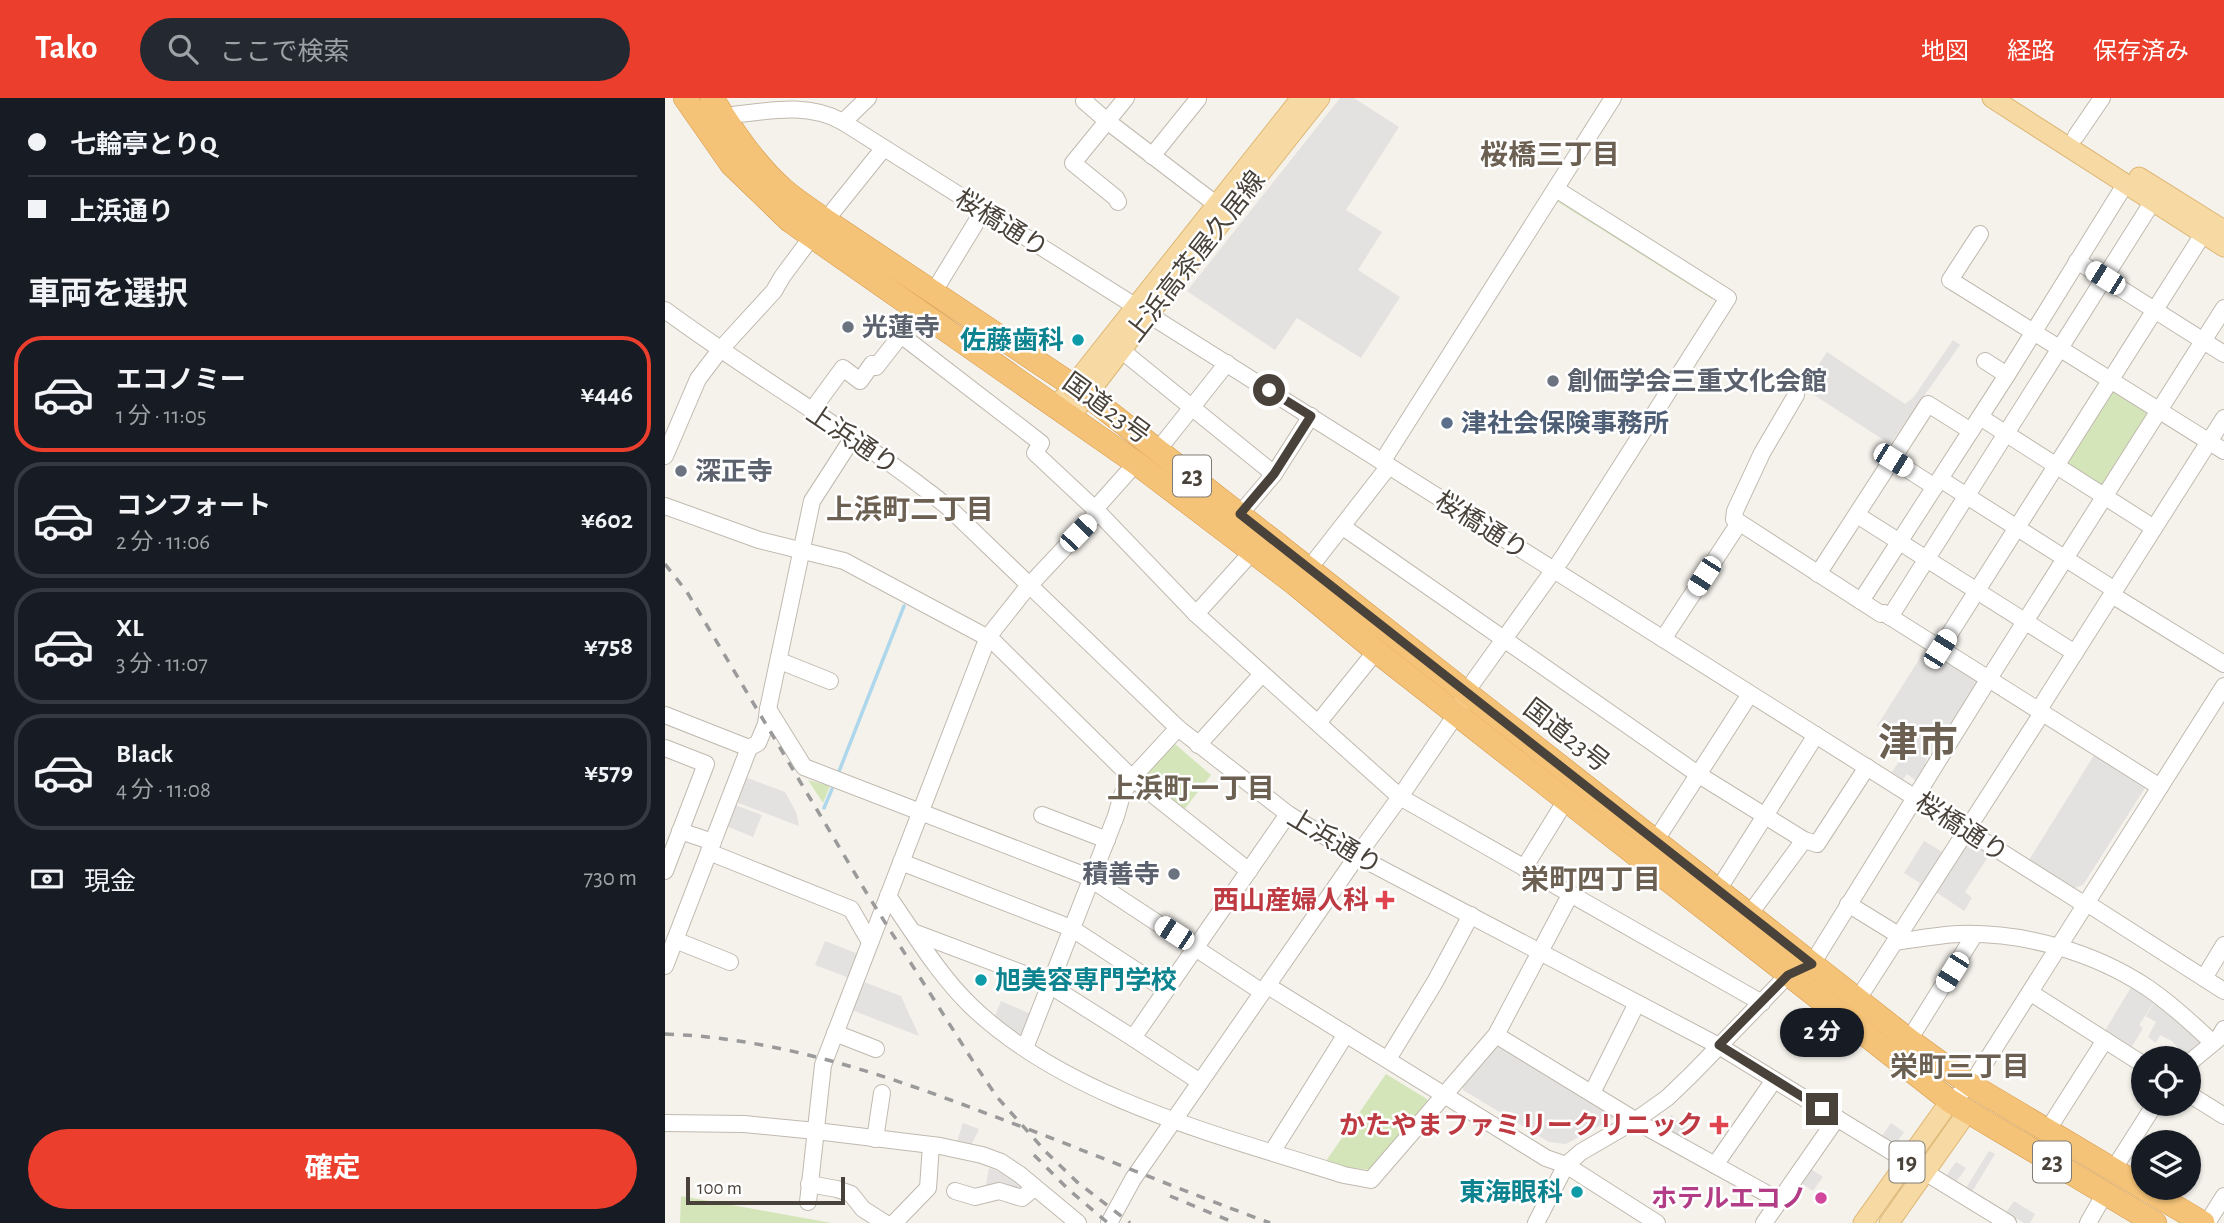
<!DOCTYPE html>
<html lang="ja">
<head>
<meta charset="utf-8">
<style>
  :root { --surface:#171b24; --page:#242831; --text:#f1f3f6; --muted:#9ea1a6; --line:#363941; --accent:#eb3e2d }
  body { margin:0; font-family:"Alegreya Sans","Noto Sans JP",sans-serif; background:var(--page); color:var(--text); height:100vh; display:flex; flex-direction:column; font-size:26px; white-space:nowrap }
  * { box-sizing:border-box; margin:0 }
  p { font-size:23px; color:var(--muted) }
  .icon { flex:none; width:38px; height:38px; fill:none; stroke:currentColor; stroke-width:2; stroke-linecap:round; stroke-linejoin:round }
  .map { position:relative; flex:1; overflow:hidden }
  .details { display:flex; flex-direction:column; background:var(--surface); width:665px }
  .details>* { flex:none }
  .hud { display:grid; align-content:center; height:154px; padding:0 28px; background:var(--surface) }
  .tools { position:absolute; left:1466px; top:948px; display:grid; gap:14px }
  .tools a { display:grid; place-items:center; width:70px; height:70px; border-radius:50%; background:var(--surface); box-shadow:0 2px 5px #0004; font-size:35px }
  .scale { position:absolute; left:21px; bottom:18px; width:159px; box-sizing:border-box; padding-left:7px; border:4px solid #49423a; border-top:0; font-size:19px; line-height:24px; white-space:nowrap; color:#49423a; -webkit-text-stroke:5px #fff; paint-order:stroke }
  .end { position:absolute; width:32px; height:32px; margin:-16px; border:9px solid #49423a; background:#fff; box-shadow:0 0 0 4px #fff }
  .from { border-radius:50% }
  .bubble { position:absolute; height:49px; border-radius:24px; background:var(--surface); box-shadow:0 2px 5px #0004; font-size:23px; font-weight:700; line-height:49px; text-align:center }
  .car { position:absolute; width:21px; height:42px; margin:-21px -10px; border-radius:9px; box-shadow:0 0 5px 2px #0007; background:linear-gradient(#fff 24%,#345 0 40%,#fff 0 76%,#345 0 86%,#fff 0) }
  .hud b { display:flex; align-items:center; gap:24px; height:66px; font-size:26px }
  .hud b+b { border-top:2px solid var(--line) }
  .hud i { width:18px; height:18px; background:var(--text) }
  ul { padding:0; list-style:none }
  li { display:flex; align-items:center; gap:21px; height:116px; margin:0 14px 10px; padding:0 14px; border:4px solid var(--line); border-radius:28px }
  li div { flex:1 }
  li b { display:block; font-size:26px }
  li em { font-style:normal; font-weight:700 }
  li.current { border-color:var(--accent) }
  li>.icon { width:63px; height:63px; stroke-width:1.5 }
  h2 { padding:0 28px; font-size:32px; line-height:84px }
  .pay { display:flex; align-items:center; gap:18px; height:77px; padding:0 28px; font-size:26px }
  .pay p { margin-inline-start:auto }
  .cta { display:flex; gap:14px; margin-top:auto; padding:14px 28px }
  .cta a { flex:1; height:80px; border-radius:42px; background:var(--accent); color:#fff; font-size:28px; font-weight:700; line-height:80px; text-align:center }
  header { display:flex; align-items:center; gap:42px; box-sizing:border-box; height:98px; padding:0 35px; background:var(--accent); color:#fff }
  header strong { font-size:33px }
  nav { display:flex; gap:38px; margin-inline-start:auto; font-size:24px }
  .search { width:490px; height:63px; background:var(--page); display:flex; align-items:center; gap:18px; box-sizing:border-box; padding:0 24px; border-radius:38px; color:var(--muted); font-size:26px }
  main { display:flex; flex:1; min-height:0 }
  .map>svg:first-child { display:block }
</style>
</head>
<body>
<header>
<strong>Tako</strong>
<div class="search"><svg class="icon" aria-label="search" viewBox="0 0 24 24"><circle cx="10" cy="10" r="6"/><path d="M15 15l6 6"/></svg>ここで検索</div>
<nav><a>地図</a><a>経路</a><a>保存済み</a></nav>
</header>
<main>
<section class="details">
<div class="hud">
<b><i class="from"></i>七輪亭とりQ</b>
<b><i></i>上浜通り</b>
</div>
<h2>車両を選択</h2>
<ul>
<li class="current"><svg class="icon" aria-label="car" viewBox="0 0 24 24"><path d="M5 17H2v-5l4-1 3-4h7l3 4 3 1v5h-3M9 17h6M6 11h13"/><circle cx="7" cy="17" r="2"/><circle cx="17" cy="17" r="2"/></svg><div><b>エコノミー</b><p>1 分 · 11:05</p></div><em>¥446</em></li>
<li><svg class="icon" aria-label="car" viewBox="0 0 24 24"><path d="M5 17H2v-5l4-1 3-4h7l3 4 3 1v5h-3M9 17h6M6 11h13"/><circle cx="7" cy="17" r="2"/><circle cx="17" cy="17" r="2"/></svg><div><b>コンフォート</b><p>2 分 · 11:06</p></div><em>¥602</em></li>
<li><svg class="icon" aria-label="car" viewBox="0 0 24 24"><path d="M5 17H2v-5l4-1 3-4h7l3 4 3 1v5h-3M9 17h6M6 11h13"/><circle cx="7" cy="17" r="2"/><circle cx="17" cy="17" r="2"/></svg><div><b>XL</b><p>3 分 · 11:07</p></div><em>¥758</em></li>
<li><svg class="icon" aria-label="car" viewBox="0 0 24 24"><path d="M5 17H2v-5l4-1 3-4h7l3 4 3 1v5h-3M9 17h6M6 11h13"/><circle cx="7" cy="17" r="2"/><circle cx="17" cy="17" r="2"/></svg><div><b>Black</b><p>4 分 · 11:08</p></div><em>¥579</em></li>
</ul>
<div class="pay"><svg class="icon" aria-label="cash" viewBox="0 0 24 24"><path d="M3 7h18v10H3z"/><circle cx="12" cy="12" r="2"/></svg>現金<p>730 m</p></div>
<div class="cta"><a>確定</a></div>
</section>
<div class="map">
<svg width="1559" height="1125" viewBox="0 0 1559 1125">
  <rect width="100%" height="100%" fill="#f5f2ec"/>
  <g fill="#d4e6b9">
    <polygon points="897,101 1049,197 1047,201 890,102"/>
    <polygon points="1449,291 1484,314 1438,393 1396,367"/>
    <polygon points="510,646 546,677 518,713 478,681 478,677 506,647"/>
    <polygon points="143,682 165,688 158,705"/>
    <polygon points="721,976 762,1001 763,1007 705,1072 681,1069 661,1063"/>
    <polygon points="16,1098 167,1125 15,1125"/>
  </g>
  <g fill="#e4e2e0">
    <polygon points="675,0 689,0 734,29 681,112 717,134 693,172 735,199 696,260 632,220 610,252 522,193"/>
    <polygon points="1288,242 1295,247 1225,346 1138,290 1162,254 1240,306 1248,300"/>
    <polygon points="1260,552 1285,565 1316,586 1266,662 1257,657 1262,661 1260,665 1264,667 1253,684 1242,676 1238,681 1227,674 1241,653 1248,657 1251,652 1212,628"/>
    <polygon points="1431,654 1478,684 1480,690 1418,787 1409,790 1364,762"/>
    <polygon points="80,679 120,694 131,714 134,728 71,704"/>
    <polygon points="70,707 97,717 88,739 61,728"/>
    <polygon points="1303,742 1325,756 1300,794 1307,800 1299,813 1268,792"/>
    <polygon points="1259,743 1281,756 1257,795 1252,791 1255,785 1239,775"/>
    <polygon points="160,843 196,857 187,881 150,867"/>
    <polygon points="196,883 236,898 254,938 184,911"/>
    <polygon points="1468,886 1491,901 1474,927 1478,930 1465,952 1438,936"/>
    <polygon points="1491,902 1538,942 1538,948 1522,960 1507,943 1495,937 1491,945 1483,939 1491,924 1481,918"/>
    <polygon points="336,903 368,917 357,941 329,920"/>
    <polygon points="833,947 949,1016 949,1020 901,1046 884,1044 798,992 798,987"/>
    <polygon points="1006,1017 1021,1028 1013,1041 994,1029"/>
    <polygon points="298,1025 314,1031 305,1050 291,1046"/>
    <polygon points="1226,1025 1239,1034 1230,1047 1217,1038"/>
    <polygon points="1324,1053 1330,1056 1307,1094 1301,1090"/>
    <polygon points="1291,1064 1301,1070 1291,1084 1281,1078"/>
    <polygon points="324,1070 341,1076 361,1092 352,1096 321,1087"/>
    <polygon points="1146,1071 1158,1079 1148,1093 1136,1085"/>
    <polygon points="1349,1103 1370,1116 1365,1125 1359,1125 1341,1114"/>
  </g>
  <g fill="none" stroke-linecap="round" stroke-linejoin="round">
    <g stroke="#aed7ec" stroke-width="3.5">
      <polyline points="173,676 239,508"/>
      <polyline points="159,710 167,691"/>
    </g>
    <defs>
      <g id="minor">
        <polyline points="421,0 419,3 442,23 552,107 560,111"/>
        <path d="M59,18C99,14 141,3 178,24L1414,803L1420,804L1559,893"/>
        <polyline points="178,24 203,0"/>
        <polyline points="1411,38 1437,0"/>
        <polyline points="487,58 533,1"/>
        <polyline points="453,104 451,100 408,65 461,0"/>
        <polyline points="1315,136 1285,182 1559,353"/>
        <polyline points="1412,163 1559,256"/>
        <polyline points="268,195 318,113"/>
        <path d="M0,212C92,280 193,337 283,409L513,630L623,716L692,758L1054,948L1343,1125"/>
        <polyline points="456,252 609,376"/>
        <polyline points="1320,263 1342,277"/>
        <polyline points="1132,289 1131,297 1097,355 1070,413 1069,421 1216,516 1219,515 1495,689"/>
        <polyline points="147,312 178,270 195,283 207,266 211,269 236,237 376,345 370,355 430,411"/>
        <polyline points="1315,319 1489,430"/>
        <polyline points="493,352 562,265"/>
        <polyline points="0,358 33,281 55,252 109,193 117,179 140,148 218,51"/>
        <polyline points="1228,362 1270,389"/>
        <polyline points="717,364 948,0"/>
        <polyline points="1275,381 1450,492"/>
        <polyline points="0,408 94,442 179,463 327,542 467,680 584,773"/>
        <polyline points="433,414 531,516 735,699 1097,905"/>
        <polyline points="575,416 609,376 646,318"/>
        <polyline points="1192,417 1410,555"/>
        <polyline points="678,429 1034,677 1139,742 1152,746 1202,669"/>
        <polyline points="1153,476 1263,306 1306,333"/>
        <polyline points="639,477 724,368"/>
        <polyline points="1447,497 1559,566"/>
        <polyline points="1196,503 1342,277 1461,85"/>
        <polyline points="531,516 587,454"/>
        <polyline points="1225,519 1488,103"/>
        <polyline points="998,541 1074,425"/>
        <polyline points="1275,551 1538,136"/>
        <polyline points="113,566 120,565 165,583"/>
        <polyline points="103,611 139,669 421,778 591,890"/>
        <polyline points="1373,613 1559,320"/>
        <polyline points="0,617 84,650"/>
        <polyline points="653,625 711,553"/>
        <polyline points="533,647 597,576"/>
        <polyline points="0,650 41,666 0,773"/>
        <polyline points="377,717 442,742"/>
        <polyline points="15,733 48,744"/>
        <polyline points="991,742 1085,596"/>
        <polyline points="44,754 186,811 205,844"/>
        <polyline points="236,764 406,830 501,892"/>
        <polyline points="859,770 901,702"/>
        <polyline points="1053,792 1151,637"/>
        <path d="M223,798C249,835 273,876 306,908C403,1001 554,1037 679,1077L706,1082L831,937L905,797"/>
        <polyline points="1183,806 1235,838"/>
        <polyline points="1084,817 1139,742"/>
        <polyline points="248,834 378,883 468,940"/>
        <polyline points="10,842 65,864"/>
        <path d="M1230,844C1252,841 1273,837 1294,836C1359,834 1429,854 1483,890C1506,906 1527,925 1548,945"/>
        <polyline points="0,868 84,650 93,645 101,626 103,611 147,403 187,341"/>
        <polyline points="1539,880 1559,847"/>
        <polyline points="603,888 881,1060 901,1067 992,1125"/>
        <polyline points="1366,895 1479,967"/>
        <polyline points="1193,901 1377,615"/>
        <polyline points="170,935 211,951"/>
        <polyline points="831,937 983,1030 1115,1103"/>
        <polyline points="1244,942 1310,836"/>
        <polyline points="360,950 451,718 457,697 467,680 513,630"/>
        <polyline points="723,961 770,884 806,817"/>
        <polyline points="1524,965 1553,941 1559,931"/>
        <polyline points="535,984 468,940 623,716"/>
        <polyline points="927,995 972,905"/>
        <polyline points="1524,996 1559,1018"/>
        <polyline points="1285,1003 1306,987 1559,588"/>
        <polyline points="0,1025 79,1026 151,1033 275,1048 317,1057 336,1064 354,1076 413,1125"/>
        <polyline points="1382,1033 1440,942"/>
        <polyline points="210,1041 217,995"/>
        <polyline points="607,1054 681,936"/>
        <polyline points="1050,1067 1109,982"/>
        <polyline points="1448,1072 1490,1006"/>
        <polyline points="144,1086 172,1091 186,1096 198,1111 220,1125"/>
        <polyline points="290,1093 310,1099 334,1093 357,1100 369,1090"/>
        <polyline points="143,1104 158,967 323,539 361,491 433,414 430,411 471,365"/>
        <polyline points="229,1125 263,1090 266,1047"/>
        <polyline points="444,1125 468,1081 692,758 735,699 792,615 801,594 898,459 1063,200 891,91"/>
        <polyline points="871,1125 901,1067 916,1054 971,1022 1002,1000 1027,976 1123,877 1147,866 1323,582 1559,210"/>
        <polyline points="1099,1125 1172,1020"/>
        <polyline points="1423,1125 1439,1097"/>
        <polyline points="1542,1125 1559,1098"/>
      </g>
      <g id="major">
        <polyline points="1327,0 1559,149"/>
        <polyline points="1474,79 1559,132"/>
        <polyline points="392,308 636,0"/>
        <polyline points="406,318 484,216 655,0"/>
        <polyline points="1198,1125 1285,1003"/>
        <polyline points="1224,1125 1303,1013"/>
      </g>
      <g id="highway">
        <polyline points="20,0 66,66 125,123 471,365 630,486 711,553 1285,1003 1490,1125"/>
        <path d="M47,0C67,32 91,68 119,92C132,103 146,112 160,122L422,297L1244,942L1306,987L1479,1090"/>
        <polyline points="1479,1090 1538,1125"/>
      </g>
    </defs>
    <use href="#minor" stroke="#c0b9af" stroke-width="18"/>
    <use href="#major" stroke="#ddb673" stroke-width="21"/>
    <use href="#highway" stroke="#d49748" stroke-width="24"/>
    <use href="#minor" stroke="#fff" stroke-width="16"/>
    <use href="#major" stroke="#f7daa3" stroke-width="19"/>
    <use href="#highway" stroke="#f4c378" stroke-width="23"/>
    <g stroke="#9a9a9a" stroke-width="3.5" stroke-dasharray="9 9" stroke-linecap="butt">
      <polyline points="0,466 22,494 204,799 311,968 332,999 382,1055 412,1084 465,1125"/>
      <path d="M0,936C113,940 218,976 323,1016C417,1051 510,1090 605,1125"/>
      <polyline points="369,1057 404,1092 443,1125"/>
      <polyline points="505,1098 570,1125"/>
    </g>
  </g>
  <g fill="none" stroke-linecap="round" stroke-linejoin="round">
    <polyline stroke="#49423a" stroke-width="9" points="604,292 646,318 609,376 575,416 1147,866 1123,877 1054,947 1157,1011"/>
  </g>
  <g fill="#6b7280" stroke="#fff" stroke-width="2.5">
    <circle cx="183" cy="229" r="7"/>
    <circle cx="888" cy="283" r="7"/>
    <circle cx="16" cy="373" r="7"/>
    <circle cx="509" cy="776" r="7"/>
  </g>
  <g fill="#0f9aa8" stroke="#fff" stroke-width="2.5">
    <circle cx="413" cy="242" r="7"/>
    <circle cx="316" cy="882" r="7"/>
    <circle cx="912" cy="1094" r="7"/>
  </g>
  <circle fill="#5c6f8a" stroke="#fff" stroke-width="2.5" cx="782" cy="325" r="7"/>
  <g fill="#e0444e" stroke="#fff" stroke-width="2.5">
    <path d="M716.5 791.5h7v7h7v7h-7v7h-7v-7h-7v-7h7z"/>
    <path d="M1050.5 1016.5h7v7h7v7h-7v7h-7v-7h-7v-7h7z"/>
  </g>
  <circle fill="#d1479c" stroke="#fff" stroke-width="2.5" cx="1156" cy="1100" r="7"/>
  <g text-anchor="middle" stroke-width="5" stroke-linejoin="round" paint-order="stroke">
    <g fill="#fff" stroke="#807b75" stroke-width="2">
      <rect x="508" y="357.5" width="38" height="41" rx="5"/>
      <rect x="1224.5" y="1043.5" width="35" height="41" rx="5"/>
      <rect x="1368" y="1043.5" width="38" height="41" rx="5"/>
    </g>
    <g font-size="24" font-weight="bold" fill="#49423a">
      <text x="527" y="386">23</text>
      <text x="1242" y="1072">19</text>
      <text x="1387" y="1072">23</text>
    </g>
    <g font-size="26" fill="#49423a" stroke="#fff">
      <text transform="translate(337 125) rotate(32)" y="9">桜橋通り</text>
      <text transform="translate(530 158) rotate(-52)" y="9">上浜高茶屋久居線</text>
      <text transform="translate(442 310) rotate(36)" y="9">国道23号</text>
      <text transform="translate(188 341) rotate(34)" y="9">上浜通り</text>
      <text transform="translate(817 427) rotate(32)" y="9">桜橋通り</text>
      <text transform="translate(902 637) rotate(38)" y="9">国道23号</text>
      <text transform="translate(1297 729) rotate(33)" y="9">桜橋通り</text>
      <text transform="translate(670 743) rotate(31)" y="9">上浜通り</text>
    </g>
    <g font-size="26" font-weight="bold" fill="#5b616d" stroke="#fff" text-anchor="start">
      <text x="197" y="238">光蓮寺</text>
      <text x="902" y="292">創価学会三重文化会館</text>
      <text x="30" y="382">深正寺</text>
      <text x="495" y="785" text-anchor="end">積善寺</text>
    </g>
    <g font-size="26" font-weight="bold" fill="#0d838f" stroke="#fff" text-anchor="end">
      <text x="399" y="251">佐藤歯科</text>
      <text x="330" y="891" text-anchor="start">旭美容専門学校</text>
      <text x="898" y="1103">東海眼科</text>
    </g>
    <g font-size="26" font-weight="bold" fill="#4e5e75" stroke="#fff" text-anchor="start">
      <text x="796" y="334">津社会保険事務所</text>
    </g>
    <g font-size="26" font-weight="bold" fill="#be3a42" stroke="#fff" text-anchor="end">
      <text x="704" y="811">西山産婦人科</text>
      <text x="1038" y="1036">かたやまファミリークリニック</text>
    </g>
    <g font-size="26" font-weight="bold" fill="#b23c85" stroke="#fff" text-anchor="end">
      <text x="1142" y="1109">ホテルエコノ</text>
    </g>
    <g font-size="28" font-weight="bold" fill="#6b6052" stroke="#fff">
      <text x="885" y="66">桜橋三丁目</text>
      <text x="245" y="421">上浜町二丁目</text>
      <text x="526" y="700">上浜町一丁目</text>
      <text x="926" y="791">栄町四丁目</text>
      <text x="1295" y="978">栄町三丁目</text>
    </g>
    <g font-size="40" font-weight="bold" fill="#6b6052" stroke="#fff">
      <text x="1253" y="658">津市</text>
    </g>
  </g>
</svg>
<div class="tools">
<a><svg class="icon" aria-label="locate" viewBox="0 0 24 24"><circle cx="12" cy="12" r="6"/><path d="M12 2v4M12 18v4M2 12h4M18 12h4"/></svg></a>
<a><svg class="icon" aria-label="layers" viewBox="0 0 24 24"><path d="M12 4l9 5-9 5-9-5zM3 14l9 5 9-5"/></svg></a>
</div>
<div class="scale">100 m</div>
<i class="end from" style="left:604px;top:292px"></i>
<i class="end" style="left:1157px;top:1011px"></i>
<div class="bubble" style="left:1115px;top:910px;width:84px">2 分</div>
<i class="car" style="left:1440px;top:180px;rotate:302deg"></i>
<i class="car" style="left:1228px;top:362px;rotate:122deg"></i>
<i class="car" style="left:413px;top:435px;rotate:44deg"></i>
<i class="car" style="left:1039px;top:478px;rotate:213deg"></i>
<i class="car" style="left:1275px;top:551px;rotate:32deg"></i>
<i class="car" style="left:509px;top:835px;rotate:303deg"></i>
<i class="car" style="left:1287px;top:874px;rotate:212deg"></i>
</div>
</main>
</body>
</html>
